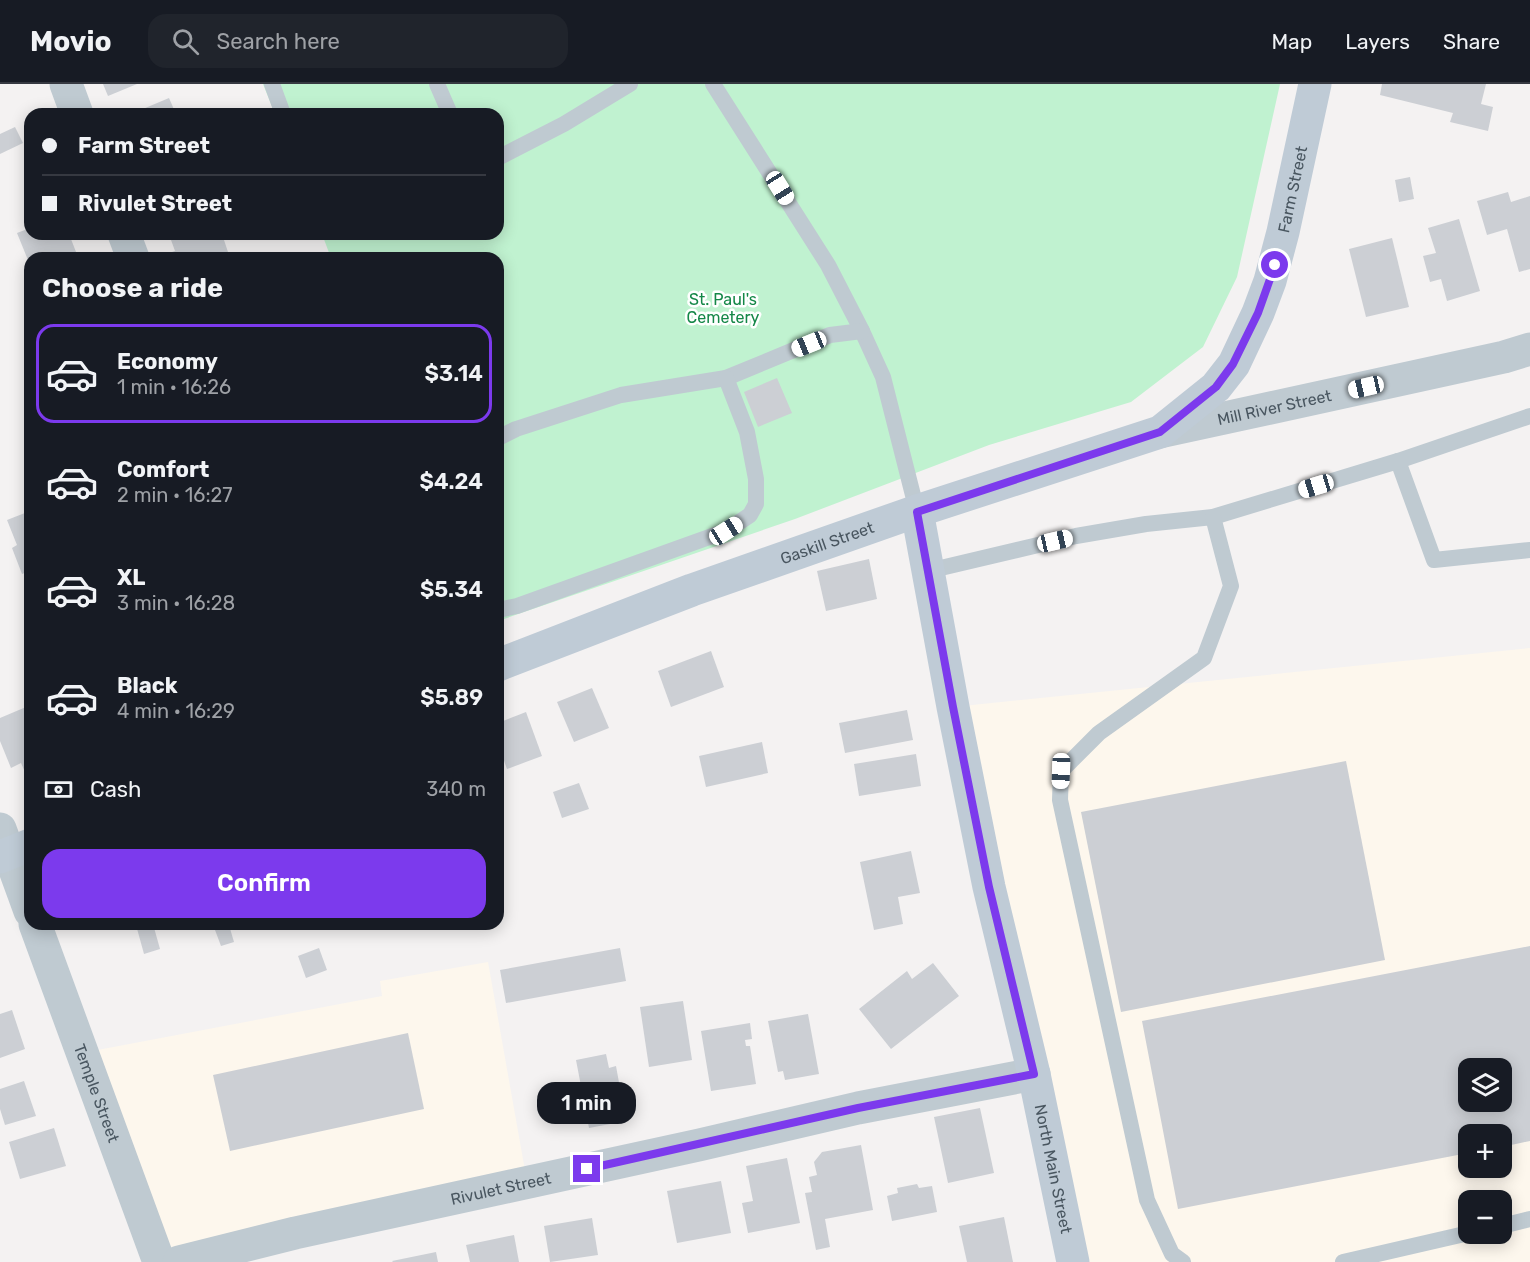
<!DOCTYPE html>
<html lang="en">
<head>
<meta charset="utf-8">
<style>
  :root { --surface:#171b24; --page:#20242c; --text:#f1f3f6; --muted:#9ea1a6; --line:#363941; --accent:#7c3aed }
  body { margin:0; font-family:Rubik,sans-serif; background:var(--page); color:var(--text); height:100vh; display:flex; flex-direction:column; font-size:22px; white-space:nowrap }
  * { box-sizing:border-box; margin:0 }
  p { font-size:20px; color:var(--muted) }
  .icon { flex:none; width:33px; height:33px; fill:none; stroke:currentColor; stroke-width:2; stroke-linecap:round; stroke-linejoin:round }
  .map { position:relative; flex:1; overflow:hidden }
  .sheet { position:absolute; left:24px; top:168px; width:480px; height:678px; display:flex; flex-direction:column; background:var(--surface); border-radius:18px; box-shadow:0 3px 15px #0003 }
  .sheet>* { flex:none }
  .banner { position:absolute; left:24px; top:24px; width:480px; height:132px; border-radius:18px; box-shadow:0 3px 15px #0003; display:grid; align-content:center; height:132px; padding:0 18px; background:var(--surface) }
  .controls { position:absolute; left:1458px; top:974px; display:grid; gap:12px }
  .controls a { display:grid; place-items:center; width:54px; height:54px; border-radius:12px; background:var(--surface); box-shadow:0 3px 15px #0003; font-size:30px }
  .end { position:absolute; width:27px; height:27px; margin:-14px; border:8px solid #7c3aed; background:#fff; box-shadow:0 0 0 3px #fff }
  .from { border-radius:50% }
  .bubble { position:absolute; height:42px; border-radius:18px; background:var(--surface); box-shadow:0 3px 15px #0003; font-size:20px; font-weight:600; line-height:42px; text-align:center }
  .car { position:absolute; width:18px; height:36px; margin:-18px -9px; border-radius:8px; box-shadow:0 0 4px 2px #0007; background:linear-gradient(#fff 24%,#345 0 40%,#fff 0 76%,#345 0 86%,#fff 0) }
  .banner b { display:flex; align-items:center; gap:21px; height:57px; font-size:22px }
  .banner b+b { border-top:2px solid var(--line) }
  .banner i { width:15px; height:15px; background:var(--text) }
  ul { padding:0; list-style:none }
  li { display:flex; align-items:center; gap:18px; height:99px; margin:0 12px 9px; padding:0 6px; border:3px solid transparent; border-radius:18px }
  li div { flex:1 }
  li b { display:block; font-size:22px }
  li em { font-style:normal; font-weight:600 }
  li.on { border-color:var(--accent) }
  li>.icon { width:54px; height:54px; stroke-width:1.5 }
  h2 { padding:0 18px; font-size:27px; line-height:72px }
  .pay { display:flex; align-items:center; gap:15px; height:66px; padding:0 18px; font-size:22px }
  .pay p { margin-inline-start:auto }
  .action { display:flex; gap:12px; margin-top:auto; padding:12px 18px }
  .action a { flex:1; height:69px; border-radius:18px; background:var(--accent); color:#fff; font-size:24px; font-weight:600; line-height:69px; text-align:center }
  header { display:flex; align-items:center; gap:36px; box-sizing:border-box; height:84px; padding:0 30px; background:var(--surface); border-bottom:2px solid var(--line) }
  header strong { font-size:28px }
  nav { display:flex; gap:33px; margin-inline-start:auto; font-size:21px }
  .search { width:420px; height:54px; background:var(--page); display:flex; align-items:center; gap:15px; box-sizing:border-box; padding:0 21px; border-radius:18px; color:var(--muted); font-size:22px }
  .map>svg:first-child { display:block }
</style>
</head>
<body>
<header>
<strong>Movio</strong>
<div class="search"><svg class="icon" aria-label="search" viewBox="0 0 24 24"><circle cx="10" cy="10" r="6"/><path d="M15 15l6 6"/></svg>Search here</div>
<nav><a>Map</a><a>Layers</a><a>Share</a></nav>
</header>
<div class="map">
<svg width="1530" height="1178" viewBox="0 0 1530 1178">
  <rect width="100%" height="100%" fill="#f4f2f2"/>
  <g fill="#fdf7ed" fill-rule="evenodd">
    <path d="M1530,564V1178H1069L953,623ZM1468,984H1502V1017H1468ZM1468,1050H1502V1083H1468ZM1468,1116H1502V1149H1468Z"/>
    <polygon points="488,878 526,1092 163,1178 87,968 382,912 380,897"/>
  </g>
  <polygon fill="#c0f2d0" points="263,0 1280,0 1237,193 1203,263 1131,318 989,361 795,435 498,537 498,174 331,174 322,150 498,150 498,30 275,30"/>
  <g fill="#cccfd4" fill-rule="evenodd">
    <polygon points="103,0 137,0 108,12"/>
    <polygon points="1382,0 1486,0 1481,20 1493,23 1488,47 1450,38 1453,29 1380,11"/>
    <polygon points="169,14 176,30 131,30"/>
    <polygon points="15,43 23,59 0,70 0,50"/>
    <polygon points="1410,93 1414,115 1399,118 1395,96"/>
    <polygon points="1508,108 1511,118 1530,112 1530,185 1519,188 1507,145 1487,151 1477,117"/>
    <polygon points="1459,135 1480,207 1447,217 1441,195 1430,198 1423,172 1436,169 1428,144"/>
    <polygon points="30,144 30,150 69,150 78,173 30,174 30,181 17,149"/>
    <polygon points="188,150 222,150 230,174 168,174 166,170 175,167 171,156"/>
    <polygon points="1392,154 1409,223 1366,233 1349,165"/>
    <polygon points="777,294 792,329 758,343 744,308"/>
    <polygon points="30,427 30,487 22,490 12,464 17,461 7,436"/>
    <polygon points="869,475 877,515 826,527 817,487"/>
    <polygon points="711,567 724,603 671,623 658,587"/>
    <polygon points="592,604 609,644 574,658 557,618"/>
    <polygon points="26,623 30,633 30,686 25,688 21,679 11,684 0,657 0,634"/>
    <polygon points="907,626 913,656 845,669 839,639"/>
    <polygon points="526,628 542,672 507,685 498,660 498,639"/>
    <polygon points="762,658 768,689 706,703 699,672"/>
    <polygon points="916,670 921,702 859,712 854,680"/>
    <polygon points="1346,677 1385,876 1121,928 1081,728"/>
    <polygon points="579,699 589,725 562,734 553,708"/>
    <polygon points="911,767 920,809 898,813 903,840 874,846 860,778"/>
    <polygon points="153,840 160,865 144,870 136,841"/>
    <polygon points="229,841 234,858 221,862 215,846"/>
    <path d="M1530,862V1057L1502,1063V1050H1468V1069L1178,1125L1142,937ZM1468,984H1502V1017H1468Z"/>
    <polygon points="319,864 327,886 306,894 298,872"/>
    <polygon points="620,864 626,897 506,919 500,886"/>
    <polygon points="933,879 959,912 891,965 859,925 907,887 912,895"/>
    <polygon points="683,917 692,976 649,983 640,923"/>
    <polygon points="12,926 25,965 0,974 0,930"/>
    <polygon points="808,930 819,990 785,996 783,987 778,988 768,937"/>
    <polygon points="750,939 752,955 745,956 746,962 750,962 756,1000 711,1007 701,947"/>
    <polygon points="408,949 424,1025 230,1067 213,991"/>
    <polygon points="606,970 609,984 616,982 626,1037 589,1044 576,976"/>
    <polygon points="24,997 36,1032 5,1041 0,1025 0,1005"/>
    <polygon points="980,1024 994,1089 948,1099 934,1033"/>
    <polygon points="54,1044 66,1082 20,1095 9,1058"/>
    <polygon points="861,1061 873,1126 825,1135 830,1163 816,1166 805,1109 812,1108 809,1093 817,1091 814,1078 822,1068"/>
    <polygon points="787,1074 800,1139 748,1149 742,1119 753,1117 746,1082"/>
    <polygon points="721,1097 731,1149 677,1159 667,1107"/>
    <polygon points="917,1100 919,1104 932,1102 937,1128 892,1137 887,1112 898,1109 897,1104"/>
    <polygon points="1004,1133 1013,1178 967,1178 959,1142"/>
    <polygon points="592,1134 598,1171 550,1178 544,1142"/>
    <polygon points="514,1151 519,1178 470,1178 466,1161"/>
    <polygon points="436,1168 438,1178 393,1178 392,1177"/>
  </g>
  <g fill="none" stroke-linecap="round" stroke-linejoin="round">
    <g stroke="#bfcad1" stroke-width="16">
      <polyline points="272,0 283,30"/>
      <polyline points="437,0 450,30"/>
      <polyline points="713,0 828,181 862,247 883,293 917,427"/>
      <polyline points="498,74 564,40 630,0"/>
      <polyline points="498,354 516,345 621,311 726,294 830,251 862,247"/>
      <polyline points="1398,377 1434,476 1530,466"/>
      <polyline points="928,487 1076,452 1146,440 1213,433 1398,377 1530,332"/>
      <polyline points="498,526 517,522 726,447 750,431 756,420 756,395 747,348 726,294"/>
      <polyline points="1502,1142 1530,1135"/>
      <polyline points="1183,1178 1172,1170 1147,1116 1060,716 1061,687 1099,649 1204,574 1231,502 1213,433"/>
      <polyline points="1343,1178 1469,1149"/>
    </g>
    <g stroke="#bfcad1" stroke-width="33">
      <polyline points="66,0 77,30"/>
      <polyline points="124,150 133,174"/>
      <path id="s1" d="M1160,348L1504,273L1530,265"/>
      <polyline points="0,745 30,827"/>
      <path id="s2" d="M35,840L159,1178"/>
      <path id="s3" d="M179,1178L295,1149L699,1061L858,1024L1034,990"/>
    </g>
    <g stroke="#bfcbd6" stroke-width="33">
      <path id="s4" d="M917,427L953,623L989,803L1034,990L1073,1178"/>
      <path id="s5" d="M498,581L692,506L917,427L1160,348L1216,303L1234,280L1258,229L1270,197L1283,148L1315,0"/>
      <polyline points="0,773 30,761"/>
    </g>
  </g>
  <g fill="none" stroke-linecap="round" stroke-linejoin="round">
    <polyline stroke="#7c3aed" stroke-width="8" points="587,1085 858,1024 1034,990 989,803 953,623 917,428 1160,348 1216,303 1233,280 1258,229 1275,181"/>
  </g>
  <g text-anchor="middle" stroke-width="5" stroke-linejoin="round" paint-order="stroke">
    <g font-size="16" fill="#495660" stroke="#fff">
      <text dy="6" stroke="none"><textPath href="#s5" startOffset="988">Farm Street</textPath></text>
      <text dy="6" stroke="none"><textPath href="#s1" startOffset="117">Mill River Street</textPath></text>
      <text dy="6" stroke="none"><textPath href="#s5" startOffset="351">Gaskill Street</textPath></text>
      <text dy="6" stroke="none"><textPath href="#s2" startOffset="180">Temple Street</textPath></text>
      <text dy="6" stroke="none"><textPath href="#s4" startOffset="672">North Main Street</textPath></text>
      <text dy="6" stroke="none"><textPath href="#s3" startOffset="330">Rivulet Street</textPath></text>
    </g>
    <g font-size="16" fill="#148747" stroke="#fff">
      <text x="723" y="221">St. Paul's<tspan x="723" dy="18">Cemetery</tspan></text>
    </g>
  </g>
</svg>
<div class="controls">
<a><svg class="icon" aria-label="layers" viewBox="0 0 24 24"><path d="M12 4l9 5-9 5-9-5zM3 14l9 5 9-5"/></svg></a>
<a>+</a>
<a>−</a>
</div>
<i class="end from" style="left:1275px;top:181px"></i>
<i class="end" style="left:587px;top:1085px"></i>
<div class="bubble" style="left:537px;top:998px;width:99px">1 min</div>
<i class="car" style="left:780px;top:104px;rotate:148deg"></i>
<i class="car" style="left:809px;top:260px;rotate:248deg"></i>
<i class="car" style="left:1366px;top:303px;rotate:257deg"></i>
<i class="car" style="left:1316px;top:402px;rotate:253deg"></i>
<i class="car" style="left:726px;top:447px;rotate:58deg"></i>
<i class="car" style="left:1055px;top:457px;rotate:77deg"></i>
<i class="car" style="left:1061px;top:687px;rotate:182deg"></i>
<div class="banner">
<b><i class="from"></i>Farm Street</b>
<b><i></i>Rivulet Street</b>
</div>
<section class="sheet">
<h2>Choose a ride</h2>
<ul>
<li class="on"><svg class="icon" aria-label="car" viewBox="0 0 24 24"><path d="M5 17H2v-5l4-1 3-4h7l3 4 3 1v5h-3M9 17h6M6 11h13"/><circle cx="7" cy="17" r="2"/><circle cx="17" cy="17" r="2"/></svg><div><b>Economy</b><p>1 min · 16:26</p></div><em>$3.14</em></li>
<li><svg class="icon" aria-label="car" viewBox="0 0 24 24"><path d="M5 17H2v-5l4-1 3-4h7l3 4 3 1v5h-3M9 17h6M6 11h13"/><circle cx="7" cy="17" r="2"/><circle cx="17" cy="17" r="2"/></svg><div><b>Comfort</b><p>2 min · 16:27</p></div><em>$4.24</em></li>
<li><svg class="icon" aria-label="car" viewBox="0 0 24 24"><path d="M5 17H2v-5l4-1 3-4h7l3 4 3 1v5h-3M9 17h6M6 11h13"/><circle cx="7" cy="17" r="2"/><circle cx="17" cy="17" r="2"/></svg><div><b>XL</b><p>3 min · 16:28</p></div><em>$5.34</em></li>
<li><svg class="icon" aria-label="car" viewBox="0 0 24 24"><path d="M5 17H2v-5l4-1 3-4h7l3 4 3 1v5h-3M9 17h6M6 11h13"/><circle cx="7" cy="17" r="2"/><circle cx="17" cy="17" r="2"/></svg><div><b>Black</b><p>4 min · 16:29</p></div><em>$5.89</em></li>
</ul>
<div class="pay"><svg class="icon" aria-label="cash" viewBox="0 0 24 24"><path d="M3 7h18v10H3z"/><circle cx="12" cy="12" r="2"/></svg>Cash<p>340 m</p></div>
<div class="action"><a>Confirm</a></div>
</section>
</div>
</body>
</html>
